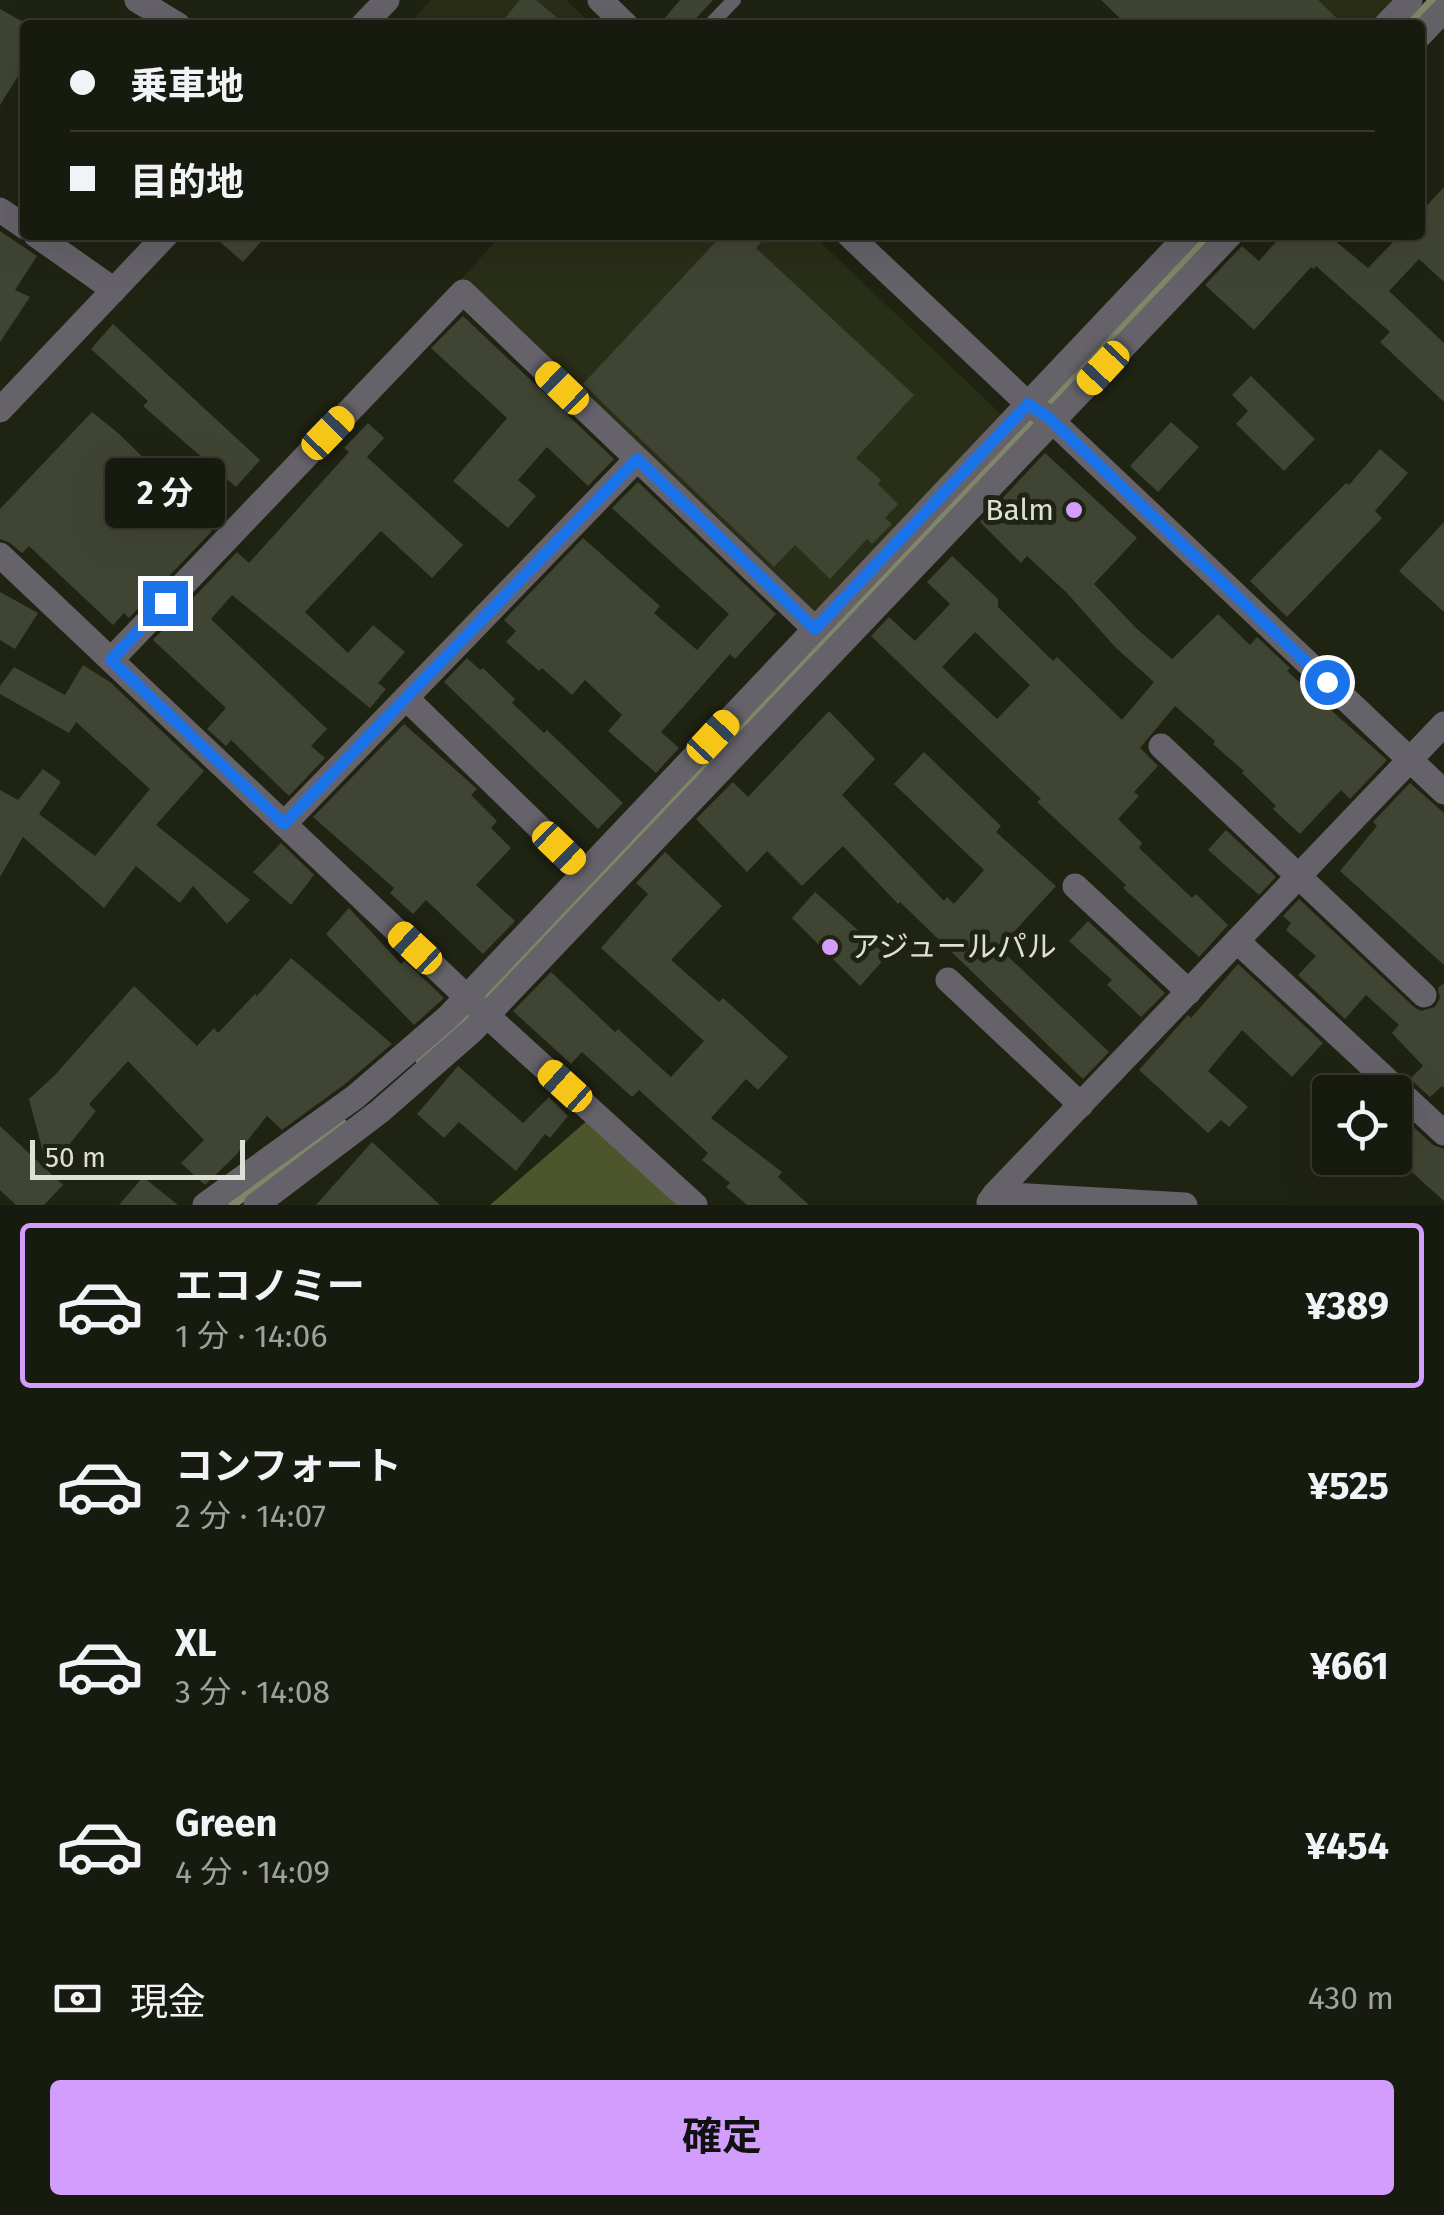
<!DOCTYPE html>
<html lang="ja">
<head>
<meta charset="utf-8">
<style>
  :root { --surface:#171a0e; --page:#24271c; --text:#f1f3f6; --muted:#9ea19e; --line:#36382e; --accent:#d29dfd }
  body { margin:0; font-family:"Fira Sans","Noto Sans JP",sans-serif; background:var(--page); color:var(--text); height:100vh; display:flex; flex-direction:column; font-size:38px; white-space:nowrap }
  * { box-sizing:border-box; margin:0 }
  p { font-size:32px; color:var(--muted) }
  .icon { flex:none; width:55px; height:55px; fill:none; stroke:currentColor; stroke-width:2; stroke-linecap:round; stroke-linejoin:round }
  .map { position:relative; height:1205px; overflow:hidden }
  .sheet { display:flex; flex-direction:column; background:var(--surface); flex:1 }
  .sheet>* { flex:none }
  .hud { position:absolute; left:20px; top:20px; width:1405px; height:220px; border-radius:10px; box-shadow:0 10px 40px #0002,0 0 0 2px var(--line); display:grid; align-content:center; height:220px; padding:0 50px; background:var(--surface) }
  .tools { position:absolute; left:1312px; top:1075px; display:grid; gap:20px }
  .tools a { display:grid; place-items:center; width:100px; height:100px; border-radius:10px; background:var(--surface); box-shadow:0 10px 40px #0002,0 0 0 2px var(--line); font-size:50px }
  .scale { position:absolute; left:30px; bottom:25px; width:215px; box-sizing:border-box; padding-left:10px; border:5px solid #dde0d4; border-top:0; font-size:28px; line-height:35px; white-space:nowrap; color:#dde0d4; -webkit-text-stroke:8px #1f2312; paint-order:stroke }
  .end { position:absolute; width:45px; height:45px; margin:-22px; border:12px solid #1a73e8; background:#fff; box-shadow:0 0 0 5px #fff }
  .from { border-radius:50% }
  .bubble { position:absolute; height:70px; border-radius:10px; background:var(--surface); box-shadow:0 10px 40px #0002,0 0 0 2px var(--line); font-size:32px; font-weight:700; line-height:70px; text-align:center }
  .car { position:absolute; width:30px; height:60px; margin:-30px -15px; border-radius:12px; box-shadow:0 0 8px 2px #0007; background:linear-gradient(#f5c518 24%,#345 0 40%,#f5c518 0 76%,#345 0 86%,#f5c518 0) }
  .hud b { display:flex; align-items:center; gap:35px; height:95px; font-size:38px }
  .hud b+b { border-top:2px solid var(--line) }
  .hud i { width:25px; height:25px; background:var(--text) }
  ul { padding:18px 0 0; list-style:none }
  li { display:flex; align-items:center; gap:30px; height:165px; margin:0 20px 15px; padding:0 30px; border:5px solid transparent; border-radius:10px }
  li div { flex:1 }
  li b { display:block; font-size:38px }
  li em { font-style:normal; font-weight:700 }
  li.selected { border-color:var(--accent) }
  li>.icon { width:90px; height:90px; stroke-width:1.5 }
  .pay { display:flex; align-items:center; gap:25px; height:110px; padding:0 50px; font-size:38px }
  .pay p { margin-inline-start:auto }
  .cta { display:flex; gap:20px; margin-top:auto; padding:20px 50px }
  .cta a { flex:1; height:115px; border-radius:10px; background:var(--accent); color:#111; font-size:40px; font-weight:700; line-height:115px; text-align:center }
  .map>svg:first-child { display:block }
</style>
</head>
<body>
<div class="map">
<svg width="1444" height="1205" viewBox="0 0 1444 1205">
  <rect width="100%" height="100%" fill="#1f2312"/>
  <g fill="#292e17">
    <polygon points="431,0 566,0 593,25 407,25"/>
    <polygon points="1317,0 1400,0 1376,25 1344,25"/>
    <polygon points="488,235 813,235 1005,418 815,617 461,279 495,242"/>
  </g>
  <polygon fill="#4c552c" points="589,1119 683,1205 490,1205"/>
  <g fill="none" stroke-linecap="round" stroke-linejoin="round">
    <g stroke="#808767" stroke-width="9">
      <polyline points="1409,25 1433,0"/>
      <polyline points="420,1060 589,889 1210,235"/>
      <polyline points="232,1205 343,1124"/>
    </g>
  </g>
  <g fill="#404533" fill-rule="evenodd">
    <polygon points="520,0 536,0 566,25 499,25"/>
    <polygon points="680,0 713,0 690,25 659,25"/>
    <polygon points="1101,0 1318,0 1344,25 1127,25"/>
    <polygon points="0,9 25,23 25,65 0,105"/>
    <polygon points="1444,187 1444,282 1419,259 1389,291 1444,343 1444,402 1380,342 1390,332 1316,266 1314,269 1311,267 1254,330 1205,285 1242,246 1259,261 1282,235 1328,235 1368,268 1397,238 1393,235 1420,235 1420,213"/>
    <polygon points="0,231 37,256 15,290 30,297 0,342"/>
    <polygon points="212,235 267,235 243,262"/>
    <polygon points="722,235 768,235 756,248 914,395 856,458 881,480 878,484 898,504 885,518 892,524 872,544 867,539 830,579 795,545 774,567 583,384"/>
    <polygon points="463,316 614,459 588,486 547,447 518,480 536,496 508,528 453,481 507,418 431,348"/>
    <polygon points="113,324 260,460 236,487 143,406 148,401 91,349"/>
    <polygon points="1251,376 1315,439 1284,471 1236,424 1248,411 1232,395"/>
    <polygon points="92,412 118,433 212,524 208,528 212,531 129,618 124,613 113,625 29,546 22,553 10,543 0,539 0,509"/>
    <polygon points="1171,422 1199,447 1158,492 1130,466"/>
    <polygon points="368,423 384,438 367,457 463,545 432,578 381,531 305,612 348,653 373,625 405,652 378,683 386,689 370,708 232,595 211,619 327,729 311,746 325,758 289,796 231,740 226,746 207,729 226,708 153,640 237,552 249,563 349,452 344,448"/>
    <polygon points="1380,449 1408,473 1375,511 1382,518 1287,617 1250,581 1346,483 1349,485"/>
    <path d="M1045,453L1137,538L1094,584L1137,629L1172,659L1218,614L1250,645L1257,637L1290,668L1287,671L1387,760L1350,799L1341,790L1300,834L1273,809L1276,806L1242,773L1244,771L1213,744L1215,741L1175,706L1140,748L1158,766L1134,792L1139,796L1118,819L1142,843L1139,848L1192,898L1196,894L1228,925L1199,957L1123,888L1126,885L1037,802L1041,799L871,636L889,617L915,641L950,604L927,582L952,556L998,599V607L1053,661L1057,657L1122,720L1154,682L1115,647L1067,593L1027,556L1021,563L980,522ZM975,632L1030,685L997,719L942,667Z"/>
    <polygon points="638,482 776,614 735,659 730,654 661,732 679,748 656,773 608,731 622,715 585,680 572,695 542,668 539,671 506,642 516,631 504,620 583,538 660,606 654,613 697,650 729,614 612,508"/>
    <polygon points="1444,522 1444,612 1399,571"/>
    <polygon points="0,592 38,613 15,649 0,640"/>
    <polygon points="467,658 480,670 483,668 515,699 512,703 544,733 547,730 623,803 598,829 444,682"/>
    <polygon points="83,665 110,682 204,771 156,825 250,900 227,924 193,886 180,903 136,866 104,908 23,837 0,877 0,790 18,800 43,769 61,782 39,814 95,856 150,789 76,722 69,733 0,694 0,686 14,667 65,695"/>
    <polygon points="829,711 875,759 842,795 944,901 947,897 954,904 984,870 894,784 924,752 1001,826 996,832 1056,886 999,948 1109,1052 1083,1079 900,902 898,904 843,846 802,886 767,851 747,872 696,819 733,782 748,797"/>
    <polygon points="404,724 477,789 471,795 497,821 491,828 511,848 476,885 515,921 483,954 426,900 413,914 390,893 394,888 313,817"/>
    <polygon points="1410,783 1444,813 1444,965 1340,871 1377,826 1373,822"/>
    <polygon points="1226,830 1276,877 1259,895 1208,850"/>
    <polygon points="281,843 314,875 291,905 253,872"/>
    <polygon points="665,852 722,906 671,960 719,1002 723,998 788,1057 758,1090 746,1079 711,1118 782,1172 778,1177 809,1205 747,1205 726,1187 730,1183 702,1160 708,1153 639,1090 632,1097 582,1052 571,1064 513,1011 551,972 615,1032 618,1029 671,1077 704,1041 601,948 648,894 636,883"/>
    <polygon points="815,892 887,956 860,986 792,918"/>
    <polygon points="1299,899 1414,1007 1421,1011 1435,1007 1440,998 1438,988 1444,983 1444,1088 1442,1086 1430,1097 1410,1079 1423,1066 1392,1033 1399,1025 1366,995 1345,1019 1298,975 1316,956 1286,930 1291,923 1283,916"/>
    <polygon points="349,908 401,964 405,961 444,998 414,1025 326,934"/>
    <polygon points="1088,921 1165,993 1141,1017 1107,985 1112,980 1069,941"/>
    <polygon points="291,958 392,1044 345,1084 282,1130 267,1116 236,1155 205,1185 181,1163 204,1140 128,1061 89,1104 96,1111 48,1171 29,1099 55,1075 134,986 197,1046 214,1028 218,1033 255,994 257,996"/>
    <polygon points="1238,964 1323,1043 1292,1077 1242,1030 1208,1071 1248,1107 1229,1127 1221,1120 1208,1133 1139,1070 1188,1015 1191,1018"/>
    <polygon points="458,1066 523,1123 549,1097 568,1116 550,1138 545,1134 516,1171 459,1122 444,1138 417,1114"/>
    <polygon points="1395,1110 1433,1145 1444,1149 1444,1201 1395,1157"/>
    <polygon points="0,1126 63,1185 44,1205 16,1205 0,1190"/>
    <polygon points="372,1142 440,1205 316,1205"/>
    <polygon points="143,1177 178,1205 119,1205"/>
  </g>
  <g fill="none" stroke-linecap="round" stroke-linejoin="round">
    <polyline stroke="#66626a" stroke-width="14" points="710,25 734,0"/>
    <g stroke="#66626a" stroke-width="25">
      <polyline points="137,0 178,25"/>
      <polyline points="600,0 626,25"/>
      <polyline points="1386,25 1410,0"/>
      <polyline points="1420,35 1444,10"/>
      <polyline points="0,210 25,227"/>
      <polyline points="36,235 114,290"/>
      <polyline points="849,235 1028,404 1048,417 1444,792"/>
      <polyline points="0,555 471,1001 695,1205"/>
      <polyline points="111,660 463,292 815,629"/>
      <polyline points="406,698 585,872"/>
      <polyline points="1161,746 1424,995"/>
      <polyline points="284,824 637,459"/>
      <polyline points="1075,886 1189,992"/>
      <polyline points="1237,941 1444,1133"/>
      <polyline points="948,980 1081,1105"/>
      <polyline points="995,1194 1444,724"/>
      <polyline points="989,1202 995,1194 1185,1205"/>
      <polyline points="205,1205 355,1097 448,1017 1188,235"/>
      <polyline points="256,1205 379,1112 473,1030 1230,235"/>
    </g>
    <g stroke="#66626a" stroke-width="25">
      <polyline points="363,25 387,0"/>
      <polyline points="0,410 166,235"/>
    </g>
  </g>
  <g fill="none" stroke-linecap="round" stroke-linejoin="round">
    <polyline stroke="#1a73e8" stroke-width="12" points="165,603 111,660 284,824 637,459 815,629 1028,404 1048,417 1327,682"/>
  </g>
  <g fill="#d29dfd" stroke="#1f2312" stroke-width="4">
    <circle cx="1074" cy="510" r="10"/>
    <circle cx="830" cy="947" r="10"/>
  </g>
  <g text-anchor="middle" stroke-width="10" stroke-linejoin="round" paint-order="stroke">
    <g font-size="30" fill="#dde0d4" stroke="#1f2312" text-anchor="end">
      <text x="1054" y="520">Balm</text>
      <text x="850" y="957" text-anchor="start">アジュールパル</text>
    </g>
  </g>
</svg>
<div class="tools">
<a><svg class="icon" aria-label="locate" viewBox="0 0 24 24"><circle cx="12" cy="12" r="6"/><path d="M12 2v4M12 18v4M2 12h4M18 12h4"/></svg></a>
</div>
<div class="scale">50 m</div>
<i class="end from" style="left:1327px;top:682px"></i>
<i class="end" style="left:165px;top:603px"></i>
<div class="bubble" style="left:105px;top:458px;width:120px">2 分</div>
<i class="car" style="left:1103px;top:368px;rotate:223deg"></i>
<i class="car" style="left:562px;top:388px;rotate:314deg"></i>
<i class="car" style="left:328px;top:433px;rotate:44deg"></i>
<i class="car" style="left:713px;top:737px;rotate:43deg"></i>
<i class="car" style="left:559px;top:848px;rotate:134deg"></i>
<i class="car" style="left:415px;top:948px;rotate:313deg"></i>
<i class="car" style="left:565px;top:1086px;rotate:312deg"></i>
<div class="hud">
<b><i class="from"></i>乗車地</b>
<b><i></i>目的地</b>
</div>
</div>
<section class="sheet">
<ul>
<li class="selected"><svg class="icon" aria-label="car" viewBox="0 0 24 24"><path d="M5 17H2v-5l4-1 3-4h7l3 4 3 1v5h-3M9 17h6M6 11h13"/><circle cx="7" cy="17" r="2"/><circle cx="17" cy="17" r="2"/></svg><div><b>エコノミー</b><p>1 分 · 14:06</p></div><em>¥389</em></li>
<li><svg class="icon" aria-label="car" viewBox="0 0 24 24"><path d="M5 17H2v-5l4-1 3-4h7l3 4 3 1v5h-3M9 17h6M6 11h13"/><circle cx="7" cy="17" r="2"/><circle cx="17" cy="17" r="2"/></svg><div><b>コンフォート</b><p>2 分 · 14:07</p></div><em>¥525</em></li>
<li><svg class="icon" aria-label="car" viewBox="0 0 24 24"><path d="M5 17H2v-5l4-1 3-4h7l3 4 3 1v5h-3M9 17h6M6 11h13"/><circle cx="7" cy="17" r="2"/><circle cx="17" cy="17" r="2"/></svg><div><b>XL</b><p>3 分 · 14:08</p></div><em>¥661</em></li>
<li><svg class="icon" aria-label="car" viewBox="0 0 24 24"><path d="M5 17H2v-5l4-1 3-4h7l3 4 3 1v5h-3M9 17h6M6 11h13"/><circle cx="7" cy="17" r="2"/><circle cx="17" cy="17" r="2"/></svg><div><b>Green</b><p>4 分 · 14:09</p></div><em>¥454</em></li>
</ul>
<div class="pay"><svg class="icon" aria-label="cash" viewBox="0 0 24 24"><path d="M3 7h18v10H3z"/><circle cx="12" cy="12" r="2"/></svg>現金<p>430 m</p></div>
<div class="cta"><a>確定</a></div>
</section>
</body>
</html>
